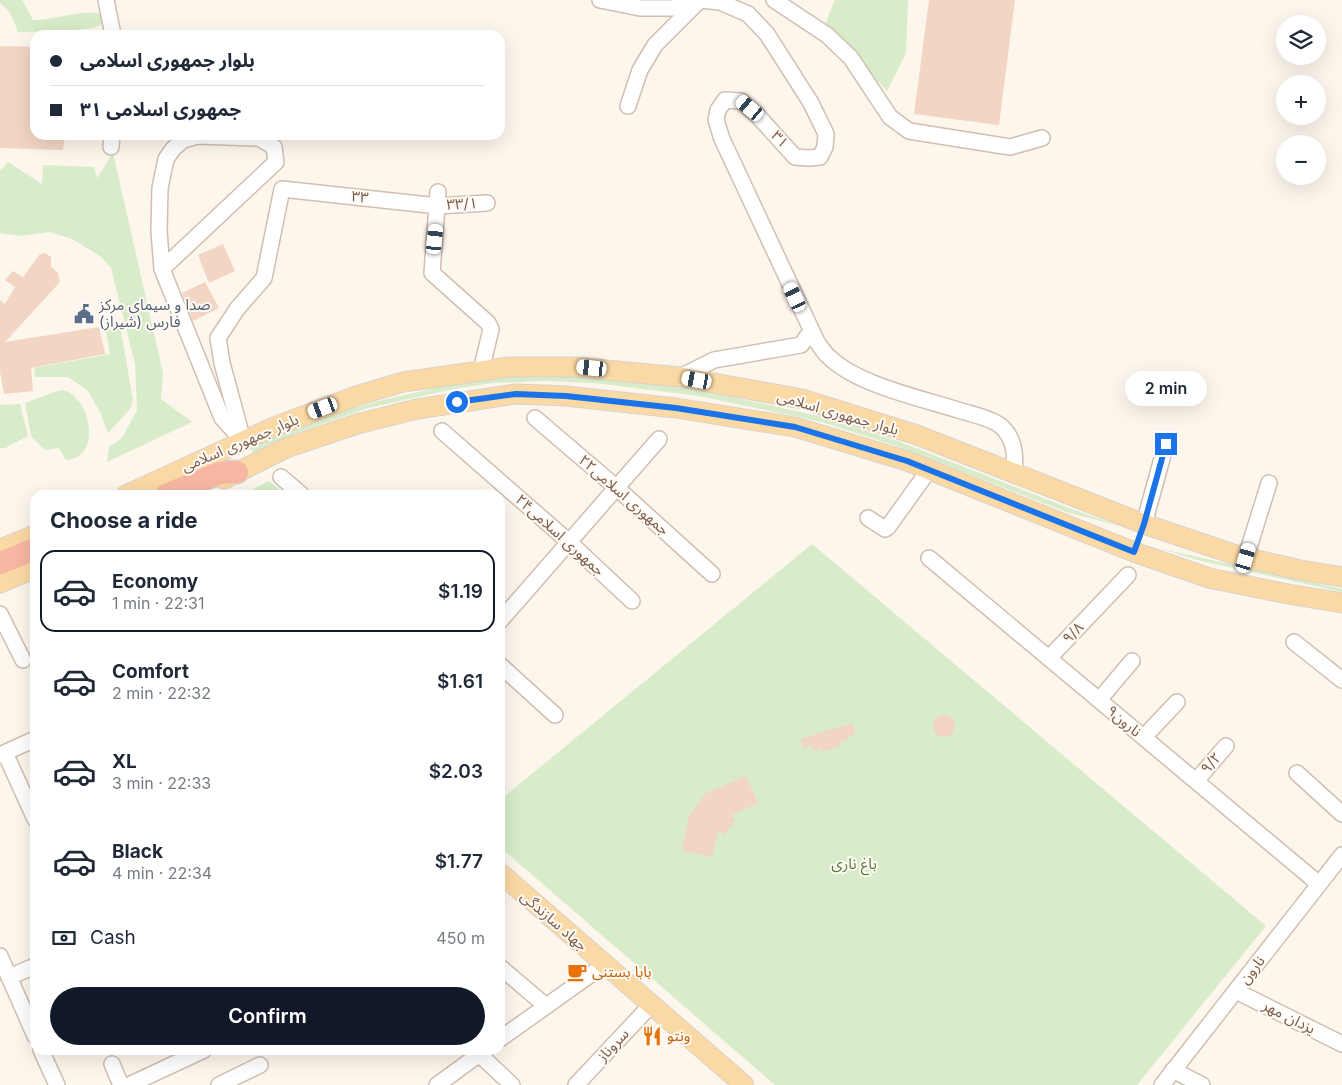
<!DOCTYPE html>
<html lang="en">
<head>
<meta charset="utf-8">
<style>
  :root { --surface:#fff; --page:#f2f2f3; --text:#1f2937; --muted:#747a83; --line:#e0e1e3; --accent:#111827 }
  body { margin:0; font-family:Inter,"Noto Sans Arabic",sans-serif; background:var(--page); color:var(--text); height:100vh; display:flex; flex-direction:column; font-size:19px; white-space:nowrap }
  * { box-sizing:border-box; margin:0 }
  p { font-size:16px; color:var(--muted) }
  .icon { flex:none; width:28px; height:28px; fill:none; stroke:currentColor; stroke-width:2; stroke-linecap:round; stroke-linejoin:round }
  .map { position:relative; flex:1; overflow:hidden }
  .sheet { position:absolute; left:30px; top:490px; width:475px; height:565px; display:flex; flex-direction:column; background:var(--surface); border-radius:15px; box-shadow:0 5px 20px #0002 }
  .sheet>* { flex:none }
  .guide { position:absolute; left:30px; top:30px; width:475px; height:110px; border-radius:15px; box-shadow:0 5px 20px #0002; display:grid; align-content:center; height:110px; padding:0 20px; background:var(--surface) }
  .buttons { position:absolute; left:1276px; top:15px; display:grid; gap:10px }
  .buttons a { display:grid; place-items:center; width:50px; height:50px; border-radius:50%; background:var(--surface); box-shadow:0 5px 20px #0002; font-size:25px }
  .end { position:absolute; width:22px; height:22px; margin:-11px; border:6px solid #1a73e8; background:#fff; box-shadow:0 0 0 2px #fff }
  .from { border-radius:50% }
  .bubble { position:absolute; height:35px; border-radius:18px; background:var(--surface); box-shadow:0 5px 20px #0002; font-size:16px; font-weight:600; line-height:35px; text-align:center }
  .car { position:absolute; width:15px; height:30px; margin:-15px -8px; border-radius:6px; box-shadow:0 0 4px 1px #0007; background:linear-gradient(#fff 24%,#345 0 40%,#fff 0 76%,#345 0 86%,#fff 0) }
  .guide b { display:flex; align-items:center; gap:18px; height:48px; font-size:19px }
  .guide b+b { border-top:1px solid var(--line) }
  .guide i { width:12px; height:12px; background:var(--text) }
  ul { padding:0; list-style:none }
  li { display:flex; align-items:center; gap:15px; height:82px; margin:0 10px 8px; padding:0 10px; border:2px solid transparent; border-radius:15px }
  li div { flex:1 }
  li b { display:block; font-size:19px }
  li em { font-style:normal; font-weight:600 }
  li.on { border-color:var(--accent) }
  li>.icon { width:45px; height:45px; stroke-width:1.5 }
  h2 { padding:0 20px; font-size:22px; line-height:60px }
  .pay { display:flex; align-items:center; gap:12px; height:55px; padding:0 20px; font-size:19px }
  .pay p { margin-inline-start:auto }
  .primary-button { display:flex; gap:10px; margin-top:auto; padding:10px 20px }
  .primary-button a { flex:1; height:58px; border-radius:30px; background:var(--accent); color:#fff; font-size:20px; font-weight:600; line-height:58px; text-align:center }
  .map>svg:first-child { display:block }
</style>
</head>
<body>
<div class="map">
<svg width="1342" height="1085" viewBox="0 0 1342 1085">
  <rect width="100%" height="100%" fill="#fdf6ec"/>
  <g fill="#d8ecc9">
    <path d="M0,0H22L33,20C55,20 81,9 101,14L103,23C92,33 36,31 18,32C14,21 10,10 0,3Z"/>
    <polygon points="835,0 908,0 906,53 887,91 825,24"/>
    <polygon points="113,153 163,373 161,399 192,422 107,462 109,447 122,438 137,410 135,364 111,268 100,256 72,239 50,232 20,236 0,233 0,171 8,162 42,184 43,165 94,167 97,178"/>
    <polygon points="114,324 121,331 133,400 130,409 108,433 100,412 88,391 68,377 35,377 34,368 110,354 105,326"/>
    <polygon points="541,376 594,377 700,390 823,417 895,440 1069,508 1121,526 1069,513 893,445 822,422 699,396 595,383 546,381 492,383 454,389 368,408 288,436 253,454 251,447 340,412 374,402 453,384 490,378"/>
    <path d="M63,390C92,398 102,459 66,460L59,448L45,450L31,436L25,403L54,392Z"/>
    <polygon points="20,404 28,436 5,448 0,448 0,405"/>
    <polygon points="269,481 285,495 242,495"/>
    <polygon points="812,544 1266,926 1137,1085 775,1085 500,847 500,800"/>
    <polygon points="1162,549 1342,589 1342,592 1197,560"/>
  </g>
  <g fill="#f3d5c3">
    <polygon points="929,0 1015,0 999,125 914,114"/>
    <polygon points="0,46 35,47 35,135 65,135 63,150 0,148"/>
    <polygon points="223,244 235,271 209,283 198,255"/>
    <polygon points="45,253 51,257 51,267 58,273 60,282 5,342 99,327 105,354 31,368 33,391 4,394 0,372 0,300 5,304 15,287 5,280 13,271 23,277 40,254"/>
    <polygon points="205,282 219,308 193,321 182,293"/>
    <circle cx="944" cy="726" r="11"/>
    <polygon points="852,723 856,734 848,736 848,740 840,742 840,746 823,752 822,748 814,751 812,746 803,748 801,739"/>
    <polygon points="746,776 758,803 730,816 736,820 724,835 718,830 712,857 682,851 689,816 706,793"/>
  </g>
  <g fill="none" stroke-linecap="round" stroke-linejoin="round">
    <defs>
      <g id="minor">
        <polyline points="106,0 113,35"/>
        <polyline points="600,0 640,8 673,8 698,0"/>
        <path d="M700,0L720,2L748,14L767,34L811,103L826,134L825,147L820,157L809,158L795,157L758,116L741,101L725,100L718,110L716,120L722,139L817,342C821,347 824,353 829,357C858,385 920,398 958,410C971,414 987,417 998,424C1014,435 1016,455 1014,472"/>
        <polyline points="774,0 827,35 851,58 890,117 909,131 1010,147 1042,138"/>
        <polyline points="628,106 640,70 655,45 700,0"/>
        <polyline points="111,147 112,135"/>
        <polyline points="438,192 432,273 488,323 491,329 481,371"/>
        <polyline points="162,269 276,162 274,147 259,138 198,136 183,140 173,149 166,159 160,188 159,231 162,269 222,418 243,441"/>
        <polyline points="680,377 714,360 801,345 811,331"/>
        <polyline points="535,418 617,488 712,574"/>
        <polyline points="442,431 569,542 632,601"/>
        <polyline points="242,437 222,363 218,338 237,309 264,278 282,189 438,206 487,203"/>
        <polyline points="281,477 302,495"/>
        <polyline points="868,518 885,529 888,527 929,470"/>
        <polyline points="1144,524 1166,444"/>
        <polyline points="1246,557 1269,483"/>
        <polyline points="929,558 1319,884"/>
        <polyline points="0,614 23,660"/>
        <polyline points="500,621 659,439"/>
        <polyline points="1294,642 1342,680"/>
        <polyline points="1049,658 1128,575"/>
        <polyline points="500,665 555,715"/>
        <polyline points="1099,700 1132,661"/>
        <polyline points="1144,737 1177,702"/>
        <polyline points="5,753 35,819"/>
        <polyline points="0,755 35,739"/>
        <polyline points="1297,773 1342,814"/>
        <polyline points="1196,781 1226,746"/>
        <polyline points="0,956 35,1036"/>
        <polyline points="500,967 546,1006"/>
        <polyline points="9,977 35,966"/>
        <polyline points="1236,991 1342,1044"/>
        <polyline points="500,1039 604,965"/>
        <polyline points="41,1050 57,1085"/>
        <polyline points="479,1054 512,1085"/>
        <polyline points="112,1064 121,1085"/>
        <polyline points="1173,1070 1202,1085"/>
        <polyline points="129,1085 204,1050"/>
        <polyline points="219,1085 260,1065"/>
        <polyline points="437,1085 485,1050"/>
        <polyline points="576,1085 651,1005"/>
        <polyline points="1162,1085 1342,855"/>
      </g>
      <g id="major">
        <polyline points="224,479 286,448 357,424 417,409 516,394 566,396 676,408 795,427 907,461 1134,552 1209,578 1288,594 1342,603"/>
        <polyline points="126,495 274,427 356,396 403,382 481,371 509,367 574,367 680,377 802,399 917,435 1144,524 1239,556 1300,570 1342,577"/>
        <polyline points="0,549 35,535"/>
        <polyline points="0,583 35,568"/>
        <polyline points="500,873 744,1085"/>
      </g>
      <g id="highway">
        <polyline points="166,495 219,473 237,472"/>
        <polyline points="0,563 35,549"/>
      </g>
    </defs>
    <use href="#minor" stroke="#d1beb0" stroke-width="18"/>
    <use href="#major" stroke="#dad1cd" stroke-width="21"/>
    <use href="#highway" stroke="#dad1cd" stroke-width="25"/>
    <use href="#minor" stroke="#fff" stroke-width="15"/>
    <use href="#major" stroke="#fbd9a5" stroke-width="19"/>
    <use href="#highway" stroke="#f7b7a3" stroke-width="22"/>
  </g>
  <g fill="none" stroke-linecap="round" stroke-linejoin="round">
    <polyline stroke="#1a73e8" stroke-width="6" points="457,402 516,394 566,396 676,408 795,427 907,461 1134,552 1144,524 1166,444"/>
  </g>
  <defs>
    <symbol id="civic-bare" viewBox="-9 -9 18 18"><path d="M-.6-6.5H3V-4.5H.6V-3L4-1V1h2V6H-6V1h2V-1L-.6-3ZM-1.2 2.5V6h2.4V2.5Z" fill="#5c6f8a" stroke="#fffaf3" stroke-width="2.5" paint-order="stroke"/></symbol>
    <symbol id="cafe-bare" viewBox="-9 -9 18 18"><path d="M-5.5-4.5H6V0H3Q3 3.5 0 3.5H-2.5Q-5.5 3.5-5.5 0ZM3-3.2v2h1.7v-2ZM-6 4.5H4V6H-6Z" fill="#e8710a" stroke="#fffaf3" stroke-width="2.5" paint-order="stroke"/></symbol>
    <symbol id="restaurant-bare" viewBox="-9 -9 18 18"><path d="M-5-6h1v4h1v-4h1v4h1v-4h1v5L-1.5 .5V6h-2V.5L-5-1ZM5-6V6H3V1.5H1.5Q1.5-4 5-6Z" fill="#e8710a" stroke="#fffaf3" stroke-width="2.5" paint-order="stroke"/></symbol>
  </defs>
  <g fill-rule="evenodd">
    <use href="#civic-bare" x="70" y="300" width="28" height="28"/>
    <use href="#cafe-bare" x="563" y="958" width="28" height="28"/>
    <use href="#restaurant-bare" x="638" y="1022" width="28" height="28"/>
  </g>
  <g text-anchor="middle" stroke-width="4" stroke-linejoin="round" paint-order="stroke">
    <g font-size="15" fill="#7a5c4d" stroke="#fffaf3">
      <text transform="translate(780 139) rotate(47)" y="5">۳۱</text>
      <text transform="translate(360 197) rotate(6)" y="5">۳۳</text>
      <text transform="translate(462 204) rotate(-3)" y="5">۳۳/۱</text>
      <text transform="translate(838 413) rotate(16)" y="5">بلوار جمهوری اسلامی</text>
      <text transform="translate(240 443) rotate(-23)" y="5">بلوار جمهوری اسلامی</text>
      <text transform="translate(624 495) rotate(41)" y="5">جمهوری اسلامی۲۲</text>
      <text transform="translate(560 535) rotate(42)" y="5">جمهوری اسلامی۲۴</text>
      <text transform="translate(1073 633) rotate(-46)" y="5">۹/۸</text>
      <text transform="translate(1124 721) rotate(40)" y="5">نارون۹</text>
      <text transform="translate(1211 763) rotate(-48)" y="5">۹/۲</text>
      <text transform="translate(554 921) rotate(41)" y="5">جهاد سازندگی</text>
      <text transform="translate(1252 970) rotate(-52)" y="5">نارون</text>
      <text transform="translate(1289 1017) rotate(27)" y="5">یزدان مهر</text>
      <text transform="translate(613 1045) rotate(-47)" y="5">سروناز</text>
    </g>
    <g font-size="15" fill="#4e5e75" stroke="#fffaf3" text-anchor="start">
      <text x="99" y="310">صدا و سیمای مرکز<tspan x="99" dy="17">فارس (شیراز)</tspan></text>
    </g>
    <g font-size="15" fill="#537a41" stroke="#fffaf3">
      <text x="854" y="869">باغ ناری</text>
    </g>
    <g font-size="15" fill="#c56008" stroke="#fffaf3" text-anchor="start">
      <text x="592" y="977">بابا بستنی</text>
      <text x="667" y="1041">ونتو</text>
    </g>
  </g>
</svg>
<div class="buttons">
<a><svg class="icon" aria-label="layers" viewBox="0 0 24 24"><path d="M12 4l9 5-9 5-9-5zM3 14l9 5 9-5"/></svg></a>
<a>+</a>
<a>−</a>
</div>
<i class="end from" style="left:457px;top:402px"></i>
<i class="end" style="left:1166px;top:444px"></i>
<div class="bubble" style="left:1125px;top:371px;width:82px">2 min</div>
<i class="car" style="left:750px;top:108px;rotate:310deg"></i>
<i class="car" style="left:435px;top:239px;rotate:6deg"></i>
<i class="car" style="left:795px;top:297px;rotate:335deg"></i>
<i class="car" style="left:592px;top:368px;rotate:276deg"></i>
<i class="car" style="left:697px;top:380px;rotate:280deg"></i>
<i class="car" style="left:323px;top:408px;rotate:249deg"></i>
<i class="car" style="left:1246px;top:558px;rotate:17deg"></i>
<div class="guide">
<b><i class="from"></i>بلوار جمهوری اسلامی</b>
<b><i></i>جمهوری اسلامی ۳۱</b>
</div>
<section class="sheet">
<h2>Choose a ride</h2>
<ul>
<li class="on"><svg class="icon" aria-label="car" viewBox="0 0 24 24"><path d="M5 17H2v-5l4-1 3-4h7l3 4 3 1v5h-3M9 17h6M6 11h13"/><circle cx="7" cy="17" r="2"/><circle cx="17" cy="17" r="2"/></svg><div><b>Economy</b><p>1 min · 22:31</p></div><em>$1.19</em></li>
<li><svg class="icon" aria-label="car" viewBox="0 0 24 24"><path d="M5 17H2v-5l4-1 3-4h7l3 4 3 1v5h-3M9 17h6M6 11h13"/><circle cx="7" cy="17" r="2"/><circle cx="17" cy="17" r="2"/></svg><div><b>Comfort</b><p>2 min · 22:32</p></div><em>$1.61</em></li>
<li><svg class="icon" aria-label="car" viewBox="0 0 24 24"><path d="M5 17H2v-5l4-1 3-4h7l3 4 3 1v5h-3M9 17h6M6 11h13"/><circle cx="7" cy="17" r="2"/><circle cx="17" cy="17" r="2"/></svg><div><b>XL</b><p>3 min · 22:33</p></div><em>$2.03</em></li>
<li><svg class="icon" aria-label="car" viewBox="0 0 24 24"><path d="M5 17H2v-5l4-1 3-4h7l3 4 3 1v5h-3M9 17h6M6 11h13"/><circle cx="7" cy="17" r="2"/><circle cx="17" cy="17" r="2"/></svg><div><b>Black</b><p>4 min · 22:34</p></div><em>$1.77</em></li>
</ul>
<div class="pay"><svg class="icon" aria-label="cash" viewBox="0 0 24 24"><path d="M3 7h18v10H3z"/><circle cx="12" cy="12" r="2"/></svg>Cash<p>450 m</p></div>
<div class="primary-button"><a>Confirm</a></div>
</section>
</div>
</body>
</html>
